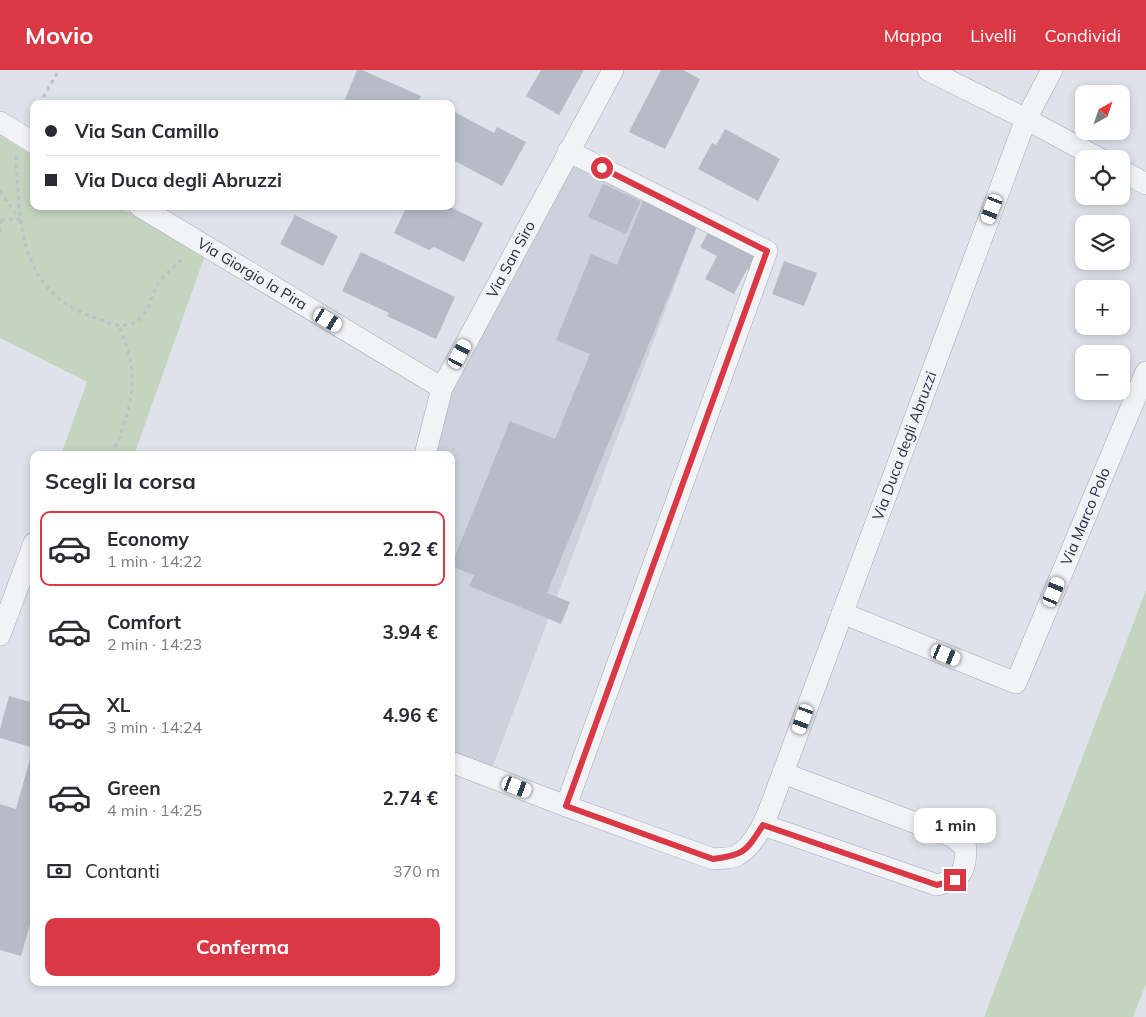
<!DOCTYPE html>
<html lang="it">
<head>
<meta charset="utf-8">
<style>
  :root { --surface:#fff; --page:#f2f2f3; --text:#2b2b33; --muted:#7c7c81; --line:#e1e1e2; --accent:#da3845 }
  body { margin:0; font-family:Mulish,sans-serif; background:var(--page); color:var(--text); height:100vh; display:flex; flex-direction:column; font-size:19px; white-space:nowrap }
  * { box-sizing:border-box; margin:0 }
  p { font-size:16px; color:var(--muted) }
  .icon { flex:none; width:28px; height:28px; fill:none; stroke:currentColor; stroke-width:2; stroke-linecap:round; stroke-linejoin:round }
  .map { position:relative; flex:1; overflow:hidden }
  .drawer { position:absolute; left:30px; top:381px; width:425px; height:535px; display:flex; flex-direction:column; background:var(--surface); border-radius:10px; box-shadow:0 2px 8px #0003 }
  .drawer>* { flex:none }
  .hud { position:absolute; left:30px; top:30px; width:425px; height:110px; border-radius:10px; box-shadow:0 2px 8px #0003; display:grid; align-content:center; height:110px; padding:0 15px; background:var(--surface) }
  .needle { width:32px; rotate:40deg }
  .fabs { position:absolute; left:1075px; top:15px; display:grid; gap:10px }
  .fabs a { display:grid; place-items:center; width:55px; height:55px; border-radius:10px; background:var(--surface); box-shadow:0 2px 8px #0003; font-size:25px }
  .end { position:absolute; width:22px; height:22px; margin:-11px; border:6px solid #da3845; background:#fff; box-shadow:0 0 0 2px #fff }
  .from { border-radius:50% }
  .bubble { position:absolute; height:35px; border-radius:10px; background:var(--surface); box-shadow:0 2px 8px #0003; font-size:16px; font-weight:700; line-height:35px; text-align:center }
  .car { position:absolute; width:15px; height:30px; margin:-15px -8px; border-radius:6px; box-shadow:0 0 4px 1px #0007; background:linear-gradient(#fff 24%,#345 0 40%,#fff 0 76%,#345 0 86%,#fff 0) }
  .hud b { display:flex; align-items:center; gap:18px; height:48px; font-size:19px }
  .hud b+b { border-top:1px solid var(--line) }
  .hud i { width:12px; height:12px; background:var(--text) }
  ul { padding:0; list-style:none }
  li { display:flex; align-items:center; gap:15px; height:75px; margin:0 10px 8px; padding:0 5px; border:2px solid transparent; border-radius:10px }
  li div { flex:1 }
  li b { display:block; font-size:19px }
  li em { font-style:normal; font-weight:700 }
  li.selected { border-color:var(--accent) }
  li>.icon { width:45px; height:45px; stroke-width:1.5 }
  h2 { padding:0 15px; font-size:22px; line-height:60px }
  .pay { display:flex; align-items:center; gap:12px; height:55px; padding:0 15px; font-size:19px }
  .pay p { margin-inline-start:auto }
  .button { display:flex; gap:10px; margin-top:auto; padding:10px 15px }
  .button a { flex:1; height:58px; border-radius:10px; background:var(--accent); color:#fff; font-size:20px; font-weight:700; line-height:58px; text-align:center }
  header { display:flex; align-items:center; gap:30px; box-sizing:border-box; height:70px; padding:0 25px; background:var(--accent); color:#fff }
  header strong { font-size:24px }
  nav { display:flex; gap:28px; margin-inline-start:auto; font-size:18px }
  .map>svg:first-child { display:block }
</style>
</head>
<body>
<header>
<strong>Movio</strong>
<nav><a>Mappa</a><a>Livelli</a><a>Condividi</a></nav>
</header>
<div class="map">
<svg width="1146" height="947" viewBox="0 0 1146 947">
  <rect width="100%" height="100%" fill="#dfe2ea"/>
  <polygon fill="#cdd1dc" points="572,92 698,154 491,701 451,687 451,385 432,385 448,320"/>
  <g fill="#c3d4bf">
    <polygon points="0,66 34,86 34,136 118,136 204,188 134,385 61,385 87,312 0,268"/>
    <polygon points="1146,520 1146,914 1133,947 984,947"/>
  </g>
  <g fill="#b6bbc7">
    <polygon points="357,0 362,0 421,26 417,34 343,34"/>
    <polygon points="541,0 584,0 559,45 526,26"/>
    <polygon points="661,0 683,0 700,9 665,79 629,62"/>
    <polygon points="451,40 494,63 497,57 526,72 502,116 451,89"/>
    <polygon points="725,59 780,89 758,131 698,99 712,73 716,75"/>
    <polygon points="603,114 641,131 626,164 588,147"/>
    <polygon points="643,131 698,154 547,523 570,532 561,554 469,516 474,505 451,496 510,351 555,369 590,284 556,270 591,184 617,195"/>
    <polygon points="407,136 441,136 447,139 448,136 483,153 464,192 434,177 429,180 394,163"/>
    <polygon points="295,145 338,166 323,196 280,174"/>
    <polygon points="710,159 763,187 754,203 747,199 734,224 705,209 717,186 700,177"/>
    <polygon points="361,182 455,227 436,269 387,246 389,243 342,221"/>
    <polygon points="784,191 817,203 804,236 772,224"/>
    <polygon points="9,626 34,633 34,678 0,668 0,659"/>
    <polygon points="33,678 34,840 21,886 0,880 0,734 16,739"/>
  </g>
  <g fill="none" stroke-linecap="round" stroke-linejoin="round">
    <defs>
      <g id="street">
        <polyline points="928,0 1026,49 1100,89"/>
        <polyline points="0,52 34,73"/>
        <polyline points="1121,100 1146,114"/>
        <path id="s1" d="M139,136L442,318"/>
        <path id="s2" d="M425,385L442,318L613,0"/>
        <path id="s3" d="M842,543L1016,613L1146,302"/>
        <polyline points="0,565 34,473"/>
        <path id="s4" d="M451,692L566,736L713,789C720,788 730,789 736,786C762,773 773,727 783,703L1026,49L1052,0"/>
        <polyline points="566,736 767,181 568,81"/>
        <path d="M763,755L937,815C962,808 965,804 966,778L953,767L783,703"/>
      </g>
    </defs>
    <use href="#street" stroke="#a4a8b4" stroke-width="22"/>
    <g stroke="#bdc0c8" stroke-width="3" stroke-dasharray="4 4" stroke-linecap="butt">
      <polyline points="39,34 59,0"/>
      <path d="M16,86C20,157 18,222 98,249C111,254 124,260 137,251C151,240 150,226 158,214C165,204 175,196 184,187"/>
      <polyline points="0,121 19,149 0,150"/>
      <polyline points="0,162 0,150"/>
      <path d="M112,385C123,358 134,332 132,302C131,287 125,271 120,257"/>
    </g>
    <use href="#street" stroke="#f2f3f7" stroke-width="21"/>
  </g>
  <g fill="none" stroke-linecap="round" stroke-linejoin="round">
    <path stroke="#da3845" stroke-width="6" d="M602,98L767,181L566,736L713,789C745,785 746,781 763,755L937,815L955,810"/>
  </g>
  <g text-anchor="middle" stroke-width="4.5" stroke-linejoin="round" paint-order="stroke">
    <g font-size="15" fill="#262e42" stroke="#eef1f7">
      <text dy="5" stroke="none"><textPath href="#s2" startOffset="215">Via San Siro</textPath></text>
      <text dy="5" stroke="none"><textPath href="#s1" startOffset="132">Via Giorgio la Pira</textPath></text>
      <text dy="5" stroke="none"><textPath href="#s4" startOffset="749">Via Duca degli Abruzzi</textPath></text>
      <text dy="5" stroke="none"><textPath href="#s3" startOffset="368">Via Marco Polo</textPath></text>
    </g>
  </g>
</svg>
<div class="fabs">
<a><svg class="needle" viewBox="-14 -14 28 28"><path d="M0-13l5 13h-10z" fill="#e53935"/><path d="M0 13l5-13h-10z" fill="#7c7c81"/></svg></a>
<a><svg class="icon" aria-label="locate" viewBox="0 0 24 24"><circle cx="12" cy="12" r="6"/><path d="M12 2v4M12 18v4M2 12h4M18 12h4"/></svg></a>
<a><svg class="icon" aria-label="layers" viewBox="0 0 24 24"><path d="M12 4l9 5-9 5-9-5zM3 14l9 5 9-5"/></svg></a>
<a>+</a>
<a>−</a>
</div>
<i class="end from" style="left:602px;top:98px"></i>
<i class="end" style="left:955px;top:810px"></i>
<div class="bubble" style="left:914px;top:738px;width:82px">1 min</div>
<i class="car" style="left:992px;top:139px;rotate:201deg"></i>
<i class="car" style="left:328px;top:250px;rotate:121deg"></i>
<i class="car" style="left:460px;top:284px;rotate:28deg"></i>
<i class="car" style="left:1054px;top:522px;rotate:23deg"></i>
<i class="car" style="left:946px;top:585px;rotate:112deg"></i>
<i class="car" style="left:803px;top:649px;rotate:200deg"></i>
<i class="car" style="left:517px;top:717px;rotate:111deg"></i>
<div class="hud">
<b><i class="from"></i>Via San Camillo</b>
<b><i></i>Via Duca degli Abruzzi</b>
</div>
<section class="drawer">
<h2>Scegli la corsa</h2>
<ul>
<li class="selected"><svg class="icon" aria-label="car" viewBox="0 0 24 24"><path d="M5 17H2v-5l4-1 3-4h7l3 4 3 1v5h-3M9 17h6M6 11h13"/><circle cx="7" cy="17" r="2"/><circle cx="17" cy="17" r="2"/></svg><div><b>Economy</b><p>1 min · 14:22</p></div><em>2.92 €</em></li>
<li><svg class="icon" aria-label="car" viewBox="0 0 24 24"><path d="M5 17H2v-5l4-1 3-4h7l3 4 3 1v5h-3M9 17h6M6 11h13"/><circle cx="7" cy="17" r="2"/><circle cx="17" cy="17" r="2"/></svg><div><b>Comfort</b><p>2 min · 14:23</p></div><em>3.94 €</em></li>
<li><svg class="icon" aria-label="car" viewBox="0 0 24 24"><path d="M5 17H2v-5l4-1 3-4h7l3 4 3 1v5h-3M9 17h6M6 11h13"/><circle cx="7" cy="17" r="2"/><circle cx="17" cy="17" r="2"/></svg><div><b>XL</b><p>3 min · 14:24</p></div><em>4.96 €</em></li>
<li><svg class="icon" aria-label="car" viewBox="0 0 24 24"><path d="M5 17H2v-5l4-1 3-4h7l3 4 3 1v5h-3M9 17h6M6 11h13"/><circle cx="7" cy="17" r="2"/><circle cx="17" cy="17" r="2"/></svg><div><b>Green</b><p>4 min · 14:25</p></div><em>2.74 €</em></li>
</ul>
<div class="pay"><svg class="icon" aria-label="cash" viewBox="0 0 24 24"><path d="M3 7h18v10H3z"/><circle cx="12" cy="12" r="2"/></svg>Contanti<p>370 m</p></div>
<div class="button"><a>Conferma</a></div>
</section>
</div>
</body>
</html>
